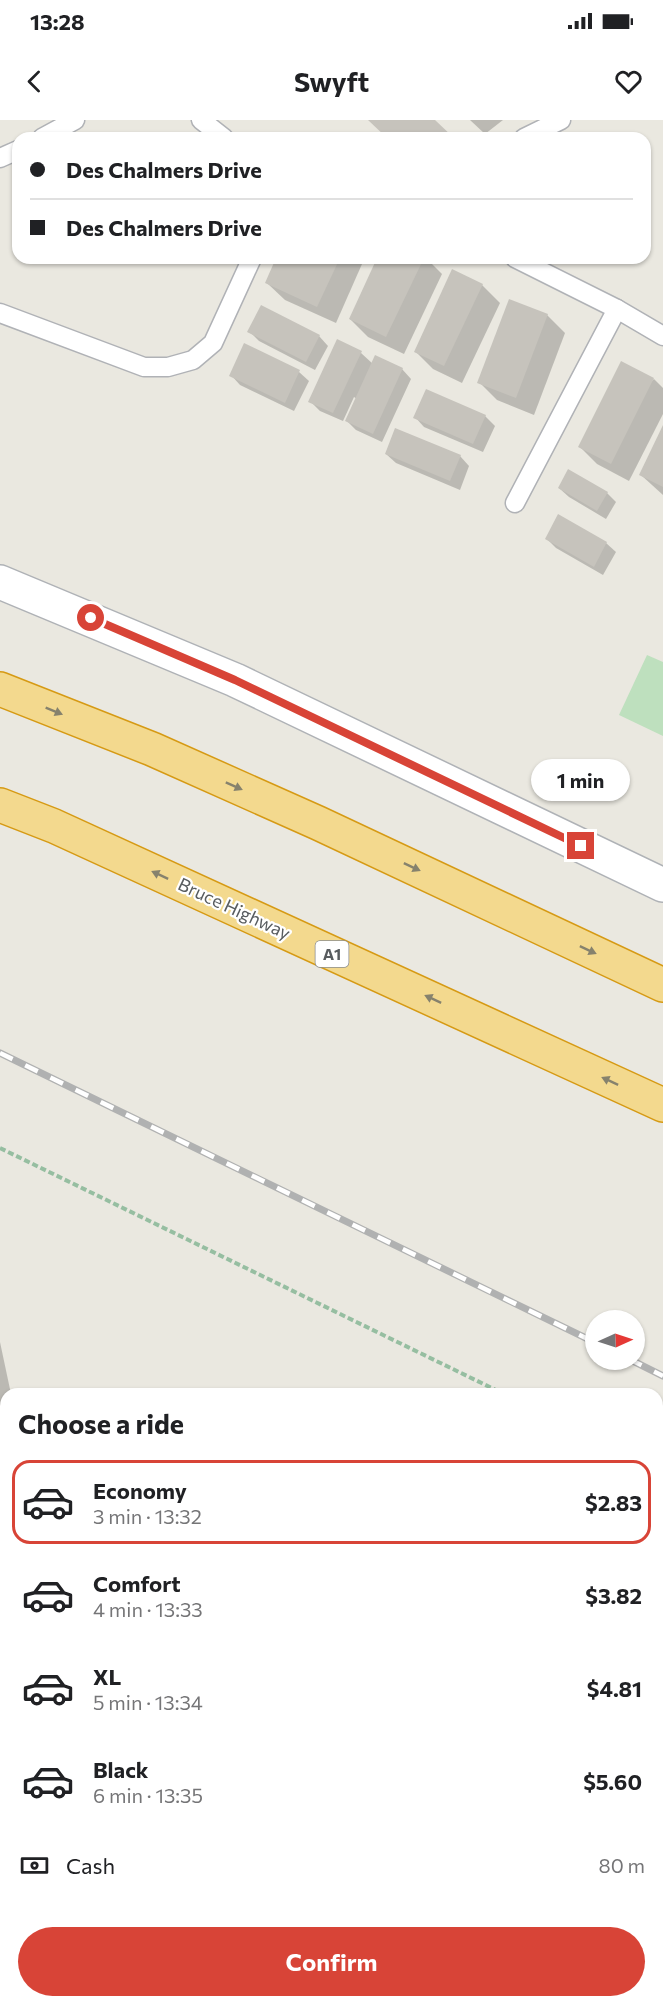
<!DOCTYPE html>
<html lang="en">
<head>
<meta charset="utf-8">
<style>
  :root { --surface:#fff; --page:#f2f2f2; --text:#202124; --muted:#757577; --line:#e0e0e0; --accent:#d84437 }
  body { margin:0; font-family:Commissioner,sans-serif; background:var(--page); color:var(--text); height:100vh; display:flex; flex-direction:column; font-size:22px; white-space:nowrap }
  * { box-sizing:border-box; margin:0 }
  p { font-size:20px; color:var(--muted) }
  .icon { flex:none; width:33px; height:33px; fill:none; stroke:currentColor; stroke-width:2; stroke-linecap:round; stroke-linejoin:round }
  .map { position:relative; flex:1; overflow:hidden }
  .details { position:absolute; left:0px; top:1268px; width:663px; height:620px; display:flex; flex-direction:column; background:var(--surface); border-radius:18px 18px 0 0; box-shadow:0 2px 4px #0004 }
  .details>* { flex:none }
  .guide { position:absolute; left:12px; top:12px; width:639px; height:132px; border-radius:18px; box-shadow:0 2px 4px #0004; display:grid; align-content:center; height:132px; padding:0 18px; background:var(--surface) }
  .needle { width:39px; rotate:87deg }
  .fabs { position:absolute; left:585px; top:1190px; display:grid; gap:12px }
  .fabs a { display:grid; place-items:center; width:60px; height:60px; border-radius:50%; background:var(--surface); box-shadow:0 2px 4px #0004; font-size:30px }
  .end { position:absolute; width:27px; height:27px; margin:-14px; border:8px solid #d84437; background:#fff; box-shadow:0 0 0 3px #fff }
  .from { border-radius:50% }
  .bubble { position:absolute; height:42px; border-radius:21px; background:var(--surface); box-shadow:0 2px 4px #0004; font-size:20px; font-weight:700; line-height:42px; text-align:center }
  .guide b { display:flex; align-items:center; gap:21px; height:57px; font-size:22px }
  .guide b+b { border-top:2px solid var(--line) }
  .guide i { width:15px; height:15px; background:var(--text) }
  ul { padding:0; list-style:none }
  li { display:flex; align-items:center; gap:18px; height:84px; margin:0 12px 9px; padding:0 6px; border:3px solid transparent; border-radius:18px }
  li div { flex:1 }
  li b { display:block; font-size:22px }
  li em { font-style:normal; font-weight:700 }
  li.selected { border-color:var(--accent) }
  li>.icon { width:54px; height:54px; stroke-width:1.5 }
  h2 { padding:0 18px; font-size:27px; line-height:72px }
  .pay { display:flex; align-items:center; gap:15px; height:66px; padding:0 18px; font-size:22px }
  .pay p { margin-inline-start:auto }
  .button { display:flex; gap:12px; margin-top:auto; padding:12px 18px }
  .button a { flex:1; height:69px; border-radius:36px; background:var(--accent); color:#fff; font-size:24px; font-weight:700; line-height:69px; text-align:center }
  .status { display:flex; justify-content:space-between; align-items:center; height:42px; padding:0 30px; background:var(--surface); direction:ltr }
  .status svg { height:16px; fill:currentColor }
  header { display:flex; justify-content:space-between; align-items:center; height:78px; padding:0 18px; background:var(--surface); font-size:27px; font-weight:700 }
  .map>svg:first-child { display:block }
</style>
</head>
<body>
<div class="status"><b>13:28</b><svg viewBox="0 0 49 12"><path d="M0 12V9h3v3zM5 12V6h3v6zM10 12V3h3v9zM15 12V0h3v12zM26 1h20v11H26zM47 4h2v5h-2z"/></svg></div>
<header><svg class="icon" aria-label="back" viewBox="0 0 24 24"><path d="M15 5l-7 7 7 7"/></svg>Swyft<svg class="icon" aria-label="heart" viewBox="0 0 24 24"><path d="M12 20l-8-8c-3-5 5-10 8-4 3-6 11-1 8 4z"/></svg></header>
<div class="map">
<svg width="663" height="1886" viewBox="0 0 663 1886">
  <rect width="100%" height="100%" fill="#eae8e0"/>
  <polygon fill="#bee0be" points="647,535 663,542 663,616 619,595"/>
  <g fill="#0003">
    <polygon points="470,0 503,0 485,14"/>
    <polygon points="278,138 356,138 362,144 336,203 285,180 267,163"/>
    <polygon points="379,138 426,138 442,154 404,234 368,217 350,199"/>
    <polygon points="482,165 500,183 462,263 433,249 415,231"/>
    <polygon points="547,195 565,213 534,295 497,280 479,262"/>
    <polygon points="249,211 319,216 328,226 315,250 259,221"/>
    <polygon points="338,221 361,233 373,244 402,249 411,259 382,322 356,310 347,301 357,279 354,277 343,301 320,291 310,281"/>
    <polygon points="299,252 309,261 294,291 240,265 231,255"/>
    <polygon points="654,259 663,268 663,294 629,361 597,344 580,327"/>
    <polygon points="485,296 495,306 483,332 424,307 415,297"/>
    <polygon points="663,308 663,375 641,355"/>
    <polygon points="386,334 460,336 469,346 460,370 396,343"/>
    <polygon points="559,368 607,373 616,382 606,399 569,377"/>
    <polygon points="546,418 606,423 616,432 603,455 556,428"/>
    <polygon points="0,1222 11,1274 6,1274 6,1308 0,1310"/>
    <rect x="280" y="1881" width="171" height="5"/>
  </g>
  <g fill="#c6c3bc">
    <polygon points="368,0 435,0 454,18 387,18"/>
    <polygon points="276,138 340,138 317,187 265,163"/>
    <polygon points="377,138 424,138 386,217 349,199"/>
    <polygon points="452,149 483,164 444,246 414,232"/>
    <polygon points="509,179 548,194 516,278 477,263"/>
    <polygon points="261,185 320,215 306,242 247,212"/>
    <polygon points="337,219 362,231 333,293 308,282"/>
    <polygon points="244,223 300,250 285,283 229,256"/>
    <polygon points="375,235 403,248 373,314 345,301"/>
    <polygon points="621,241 654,258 611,344 578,327"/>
    <polygon points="426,269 486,295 473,324 413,298"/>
    <polygon points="663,305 663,367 639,355"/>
    <polygon points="395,308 461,335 450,361 385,334"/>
    <polygon points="568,349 608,372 597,391 558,368"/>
    <polygon points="558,394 607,422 594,447 545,419"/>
    <polygon points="279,1881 427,1881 426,1886 279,1886"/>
  </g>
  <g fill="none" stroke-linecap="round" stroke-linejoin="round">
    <defs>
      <g id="lane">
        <polyline points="201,0 224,18"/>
        <polyline points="42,18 75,0"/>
        <polyline points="524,18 561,0"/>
        <polyline points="0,38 18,30"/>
        <polyline points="515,138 617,189 663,216"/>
        <polyline points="0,193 144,247 168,247 193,240 213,223 252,138"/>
        <polyline points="515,383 617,189"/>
      </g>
      <polyline id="secondary" points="0,462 235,560 663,765"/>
      <g id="highway">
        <polyline points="0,569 152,629 318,703 663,865"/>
        <polyline points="0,685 54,706 663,985"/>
      </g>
    </defs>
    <use href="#lane" stroke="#b0b2b6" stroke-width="21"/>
    <use href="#secondary" stroke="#afb2b6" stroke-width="36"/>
    <use href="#highway" stroke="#d69a14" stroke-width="36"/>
    <g stroke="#96bea1" stroke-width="4" stroke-dasharray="6 3" stroke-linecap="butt">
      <polyline points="0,1028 504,1274"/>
      <polyline points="657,1348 663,1351"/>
    </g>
    <use href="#lane" stroke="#fff" stroke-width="18"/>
    <use href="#secondary" stroke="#fff" stroke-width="33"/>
    <use href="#highway" stroke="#f3d98e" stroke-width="33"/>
    <defs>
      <g id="rail">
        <polyline points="0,933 596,1223"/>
        <polyline points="629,1239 663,1256"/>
      </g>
    </defs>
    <use href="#rail" stroke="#b0b1b1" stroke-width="7"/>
    <use href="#rail" stroke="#fff" stroke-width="4.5" stroke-dasharray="14" stroke-linecap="butt"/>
  </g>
  <defs><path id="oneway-solid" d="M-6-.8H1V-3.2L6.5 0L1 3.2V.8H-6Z" transform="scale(1.5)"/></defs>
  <g fill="#86826d">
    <use href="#oneway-solid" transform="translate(54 591) rotate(22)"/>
    <use href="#oneway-solid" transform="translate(234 666) rotate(24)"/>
    <use href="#oneway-solid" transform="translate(412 747) rotate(25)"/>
    <use href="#oneway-solid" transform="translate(160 755) rotate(-155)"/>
    <use href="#oneway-solid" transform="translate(588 830) rotate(25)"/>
    <use href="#oneway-solid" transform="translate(433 879) rotate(-155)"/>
    <use href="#oneway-solid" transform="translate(610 961) rotate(-155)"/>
  </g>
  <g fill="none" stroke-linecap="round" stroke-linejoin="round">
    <polyline stroke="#d84437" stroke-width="8" points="91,498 235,560 581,726"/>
  </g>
  <g text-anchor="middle" stroke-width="4.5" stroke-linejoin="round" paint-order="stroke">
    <rect fill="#fff" stroke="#8a8d8f" stroke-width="1.5" x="315.5" y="821" width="33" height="26" rx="4.5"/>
    <g font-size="16" font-weight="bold" fill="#585c5f">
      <text x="332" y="840">A1</text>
    </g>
    <g font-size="18" fill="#585c5f" stroke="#fff">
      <text transform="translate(234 789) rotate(25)" y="6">Bruce Highway</text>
    </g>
  </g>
</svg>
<div class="fabs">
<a><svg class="needle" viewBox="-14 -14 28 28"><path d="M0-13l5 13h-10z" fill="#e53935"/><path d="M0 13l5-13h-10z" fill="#757577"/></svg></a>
</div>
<i class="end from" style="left:91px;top:498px"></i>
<i class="end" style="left:581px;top:726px"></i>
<div class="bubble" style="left:531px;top:639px;width:99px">1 min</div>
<div class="guide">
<b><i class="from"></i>Des Chalmers Drive</b>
<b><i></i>Des Chalmers Drive</b>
</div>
<section class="details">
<h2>Choose a ride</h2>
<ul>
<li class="selected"><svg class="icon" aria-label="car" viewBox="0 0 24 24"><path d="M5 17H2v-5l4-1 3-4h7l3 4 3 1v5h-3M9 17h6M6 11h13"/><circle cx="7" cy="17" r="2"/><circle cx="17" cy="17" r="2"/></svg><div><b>Economy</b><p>3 min · 13:32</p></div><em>$2.83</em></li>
<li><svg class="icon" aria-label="car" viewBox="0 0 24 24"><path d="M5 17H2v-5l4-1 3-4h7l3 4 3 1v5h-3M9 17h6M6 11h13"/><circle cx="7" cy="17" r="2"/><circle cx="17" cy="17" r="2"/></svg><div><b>Comfort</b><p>4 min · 13:33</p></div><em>$3.82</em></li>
<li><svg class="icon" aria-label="car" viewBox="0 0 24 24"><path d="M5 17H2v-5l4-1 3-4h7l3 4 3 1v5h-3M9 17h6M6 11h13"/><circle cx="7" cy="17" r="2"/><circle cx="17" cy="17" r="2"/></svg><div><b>XL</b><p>5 min · 13:34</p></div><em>$4.81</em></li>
<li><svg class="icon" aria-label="car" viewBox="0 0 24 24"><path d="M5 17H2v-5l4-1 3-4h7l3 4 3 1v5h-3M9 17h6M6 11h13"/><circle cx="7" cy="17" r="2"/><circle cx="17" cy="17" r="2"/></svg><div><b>Black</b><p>6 min · 13:35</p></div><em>$5.60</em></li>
</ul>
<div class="pay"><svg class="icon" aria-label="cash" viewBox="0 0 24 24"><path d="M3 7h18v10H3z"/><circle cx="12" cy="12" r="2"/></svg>Cash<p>80 m</p></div>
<div class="button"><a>Confirm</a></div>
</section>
</div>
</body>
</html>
